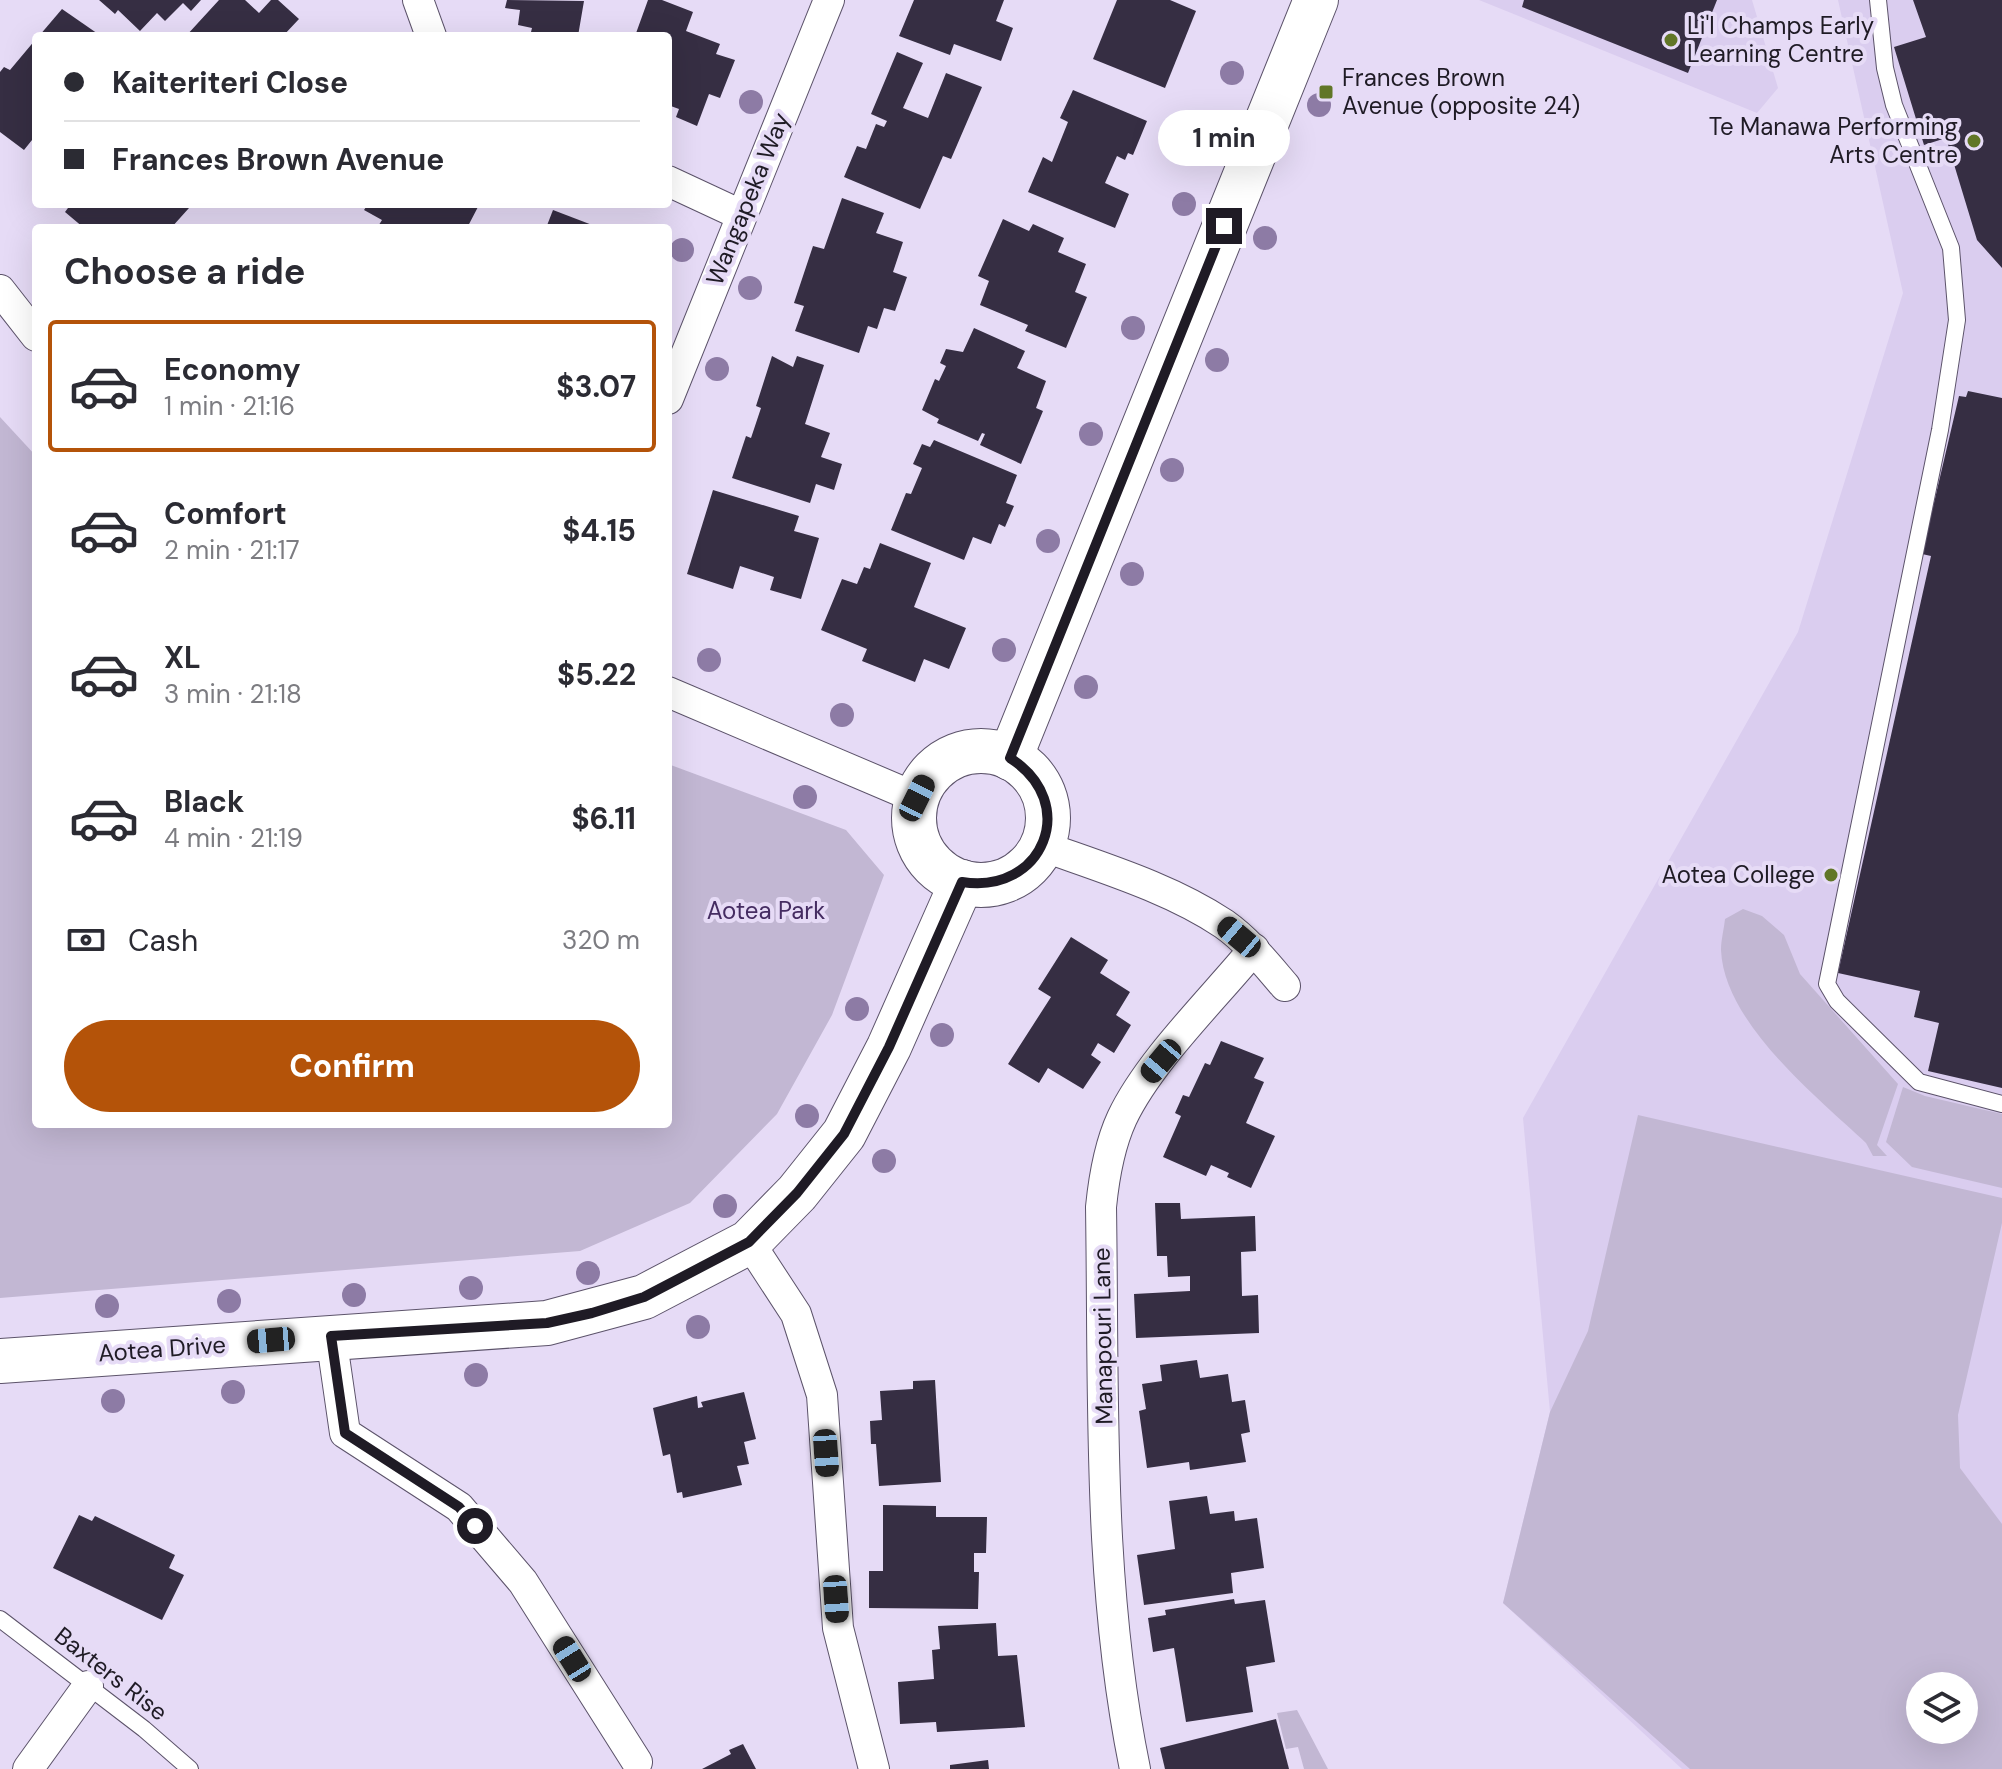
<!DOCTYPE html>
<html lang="en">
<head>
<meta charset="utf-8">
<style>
  :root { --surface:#fff; --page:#f7f7f7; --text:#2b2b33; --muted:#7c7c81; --line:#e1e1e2; --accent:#b45309 }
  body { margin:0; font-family:"DM Sans",sans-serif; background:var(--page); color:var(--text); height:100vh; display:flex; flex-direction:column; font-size:30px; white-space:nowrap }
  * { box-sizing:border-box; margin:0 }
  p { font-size:26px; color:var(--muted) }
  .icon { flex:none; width:44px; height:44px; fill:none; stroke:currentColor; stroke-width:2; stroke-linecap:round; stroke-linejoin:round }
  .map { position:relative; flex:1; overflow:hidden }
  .panel { position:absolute; left:32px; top:224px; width:640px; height:904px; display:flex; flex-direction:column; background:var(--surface); border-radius:8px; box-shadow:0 8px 32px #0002 }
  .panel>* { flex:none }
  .guide { position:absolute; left:32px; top:32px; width:640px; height:176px; border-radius:8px; box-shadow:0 8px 32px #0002; display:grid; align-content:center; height:176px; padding:0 32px; background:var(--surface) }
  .tools { position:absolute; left:1906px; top:1672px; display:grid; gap:16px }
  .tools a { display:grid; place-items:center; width:72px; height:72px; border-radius:50%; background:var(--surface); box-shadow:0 8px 32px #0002; font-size:40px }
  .end { position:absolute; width:36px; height:36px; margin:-18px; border:10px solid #1f1b25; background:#fff; box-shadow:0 0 0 4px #fff }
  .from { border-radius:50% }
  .bubble { position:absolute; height:56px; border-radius:28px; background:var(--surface); box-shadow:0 8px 32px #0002; font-size:26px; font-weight:700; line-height:56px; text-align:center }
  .car { position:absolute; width:24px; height:48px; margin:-24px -12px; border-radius:10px; box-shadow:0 0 6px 2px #0007; background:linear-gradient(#222 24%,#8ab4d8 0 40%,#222 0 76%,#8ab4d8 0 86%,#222 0) }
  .guide b { display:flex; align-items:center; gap:28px; height:76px; font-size:30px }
  .guide b+b { border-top:2px solid var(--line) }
  .guide i { width:20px; height:20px; background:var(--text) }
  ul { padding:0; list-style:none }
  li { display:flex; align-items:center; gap:24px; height:132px; margin:0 16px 12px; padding:0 16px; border:4px solid transparent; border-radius:8px }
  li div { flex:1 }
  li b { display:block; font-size:30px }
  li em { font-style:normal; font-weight:700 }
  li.current { border-color:var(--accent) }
  li>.icon { width:72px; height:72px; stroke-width:1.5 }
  h2 { padding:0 32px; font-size:36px; line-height:96px }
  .pay { display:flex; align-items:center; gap:20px; height:88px; padding:0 32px; font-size:30px }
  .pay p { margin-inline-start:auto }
  .button { display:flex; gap:16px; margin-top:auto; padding:16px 32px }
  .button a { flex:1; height:92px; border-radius:48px; background:var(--accent); color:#fff; font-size:32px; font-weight:700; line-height:92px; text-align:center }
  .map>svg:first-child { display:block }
</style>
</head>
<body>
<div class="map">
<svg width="2002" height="1769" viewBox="0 0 2002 1769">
  <rect width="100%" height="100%" fill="#e6dbf6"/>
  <g fill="#dacdef" fill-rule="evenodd">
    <polygon points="1479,0 1752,0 1778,88 1757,113"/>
    <path d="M1838,0H2002V1769H1682L1503,1603L1550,1412L1523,1118L1798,632L1903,293ZM1920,1686H1964V1730H1920Z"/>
  </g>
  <g fill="#c2b7d3" fill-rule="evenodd">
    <polygon points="0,417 36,456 36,1124 668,1124 668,764 846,830 884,875 832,1015 777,1114 690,1203 580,1251 0,1298"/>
    <path d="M1743,909L1762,916L1784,935L1800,974L1898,1084L1877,1145L1887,1156H1873L1866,1143C1817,1097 1724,1023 1721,950C1721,940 1724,929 1725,919Z"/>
    <polygon points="1903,1087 1925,1096 2002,1114 2002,1188 1912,1167 1886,1142"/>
    <path d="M1638,1115L2002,1198V1223L1958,1415L1960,1468L2002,1524V1769H1690L1503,1603L1550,1412L1588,1331ZM1920,1686H1964V1730H1920Z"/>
    <polygon points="1297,1710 1328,1769 1304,1769 1298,1747 1286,1749 1277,1713"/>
  </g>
  <g fill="#362e43">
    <polygon points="99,0 201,0 191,11 183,3 165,21 157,13 140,31 118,10 115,14"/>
    <polygon points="219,0 245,0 259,13 271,0 278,0 299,19 283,36 186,36"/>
    <polygon points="507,0 584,1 578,36 530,36 532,28 518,25 520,10 505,8"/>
    <polygon points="648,0 662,0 693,12 686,31 720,44 716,54 735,60 720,98 709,94 697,126 676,117 679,109 668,105 668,36 635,36"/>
    <polygon points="914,0 1004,0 996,21 1013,28 1001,61 954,44 950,55 899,36"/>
    <polygon points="1117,0 1170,0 1196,11 1165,88 1093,59"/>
    <polygon points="1524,0 1717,0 1688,73 1522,7"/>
    <polygon points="1913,0 2002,0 2002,268 1977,240 1946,138 1924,145 1894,47 1926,37"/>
    <polygon points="62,9 101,36 39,36"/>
    <polygon points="36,39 36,135 24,150 0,132 0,72 4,67 10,70"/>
    <polygon points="897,52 923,63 903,108 928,118 946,73 982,87 951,159 943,156 920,209 844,177 857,146 866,149 876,124 884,127 887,121 871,114"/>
    <polygon points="1073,90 1147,121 1133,155 1128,153 1125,160 1117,156 1105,183 1129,194 1115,228 1028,192 1043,157 1052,162 1068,122 1060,118"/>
    <polygon points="842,198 884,213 876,233 903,242 893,272 907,277 895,311 884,308 877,329 868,326 859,353 795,331 804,306 794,303 813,246 824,249"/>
    <polygon points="71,204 184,204 189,208 171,228 115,228 110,224 107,228 84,228 65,212"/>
    <polygon points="368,204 477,204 479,205 467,228 377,228 382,220 364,210"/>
    <polygon points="553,210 600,228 546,228"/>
    <polygon points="1003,219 1029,231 1033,224 1064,238 1058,252 1086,264 1075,292 1087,297 1066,348 1025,331 1028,325 980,305 989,281 978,276"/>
    <polygon points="974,328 1025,351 1017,368 1046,381 1036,408 1043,411 1021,464 980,445 985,434 982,433 978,441 937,423 939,419 922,410 935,379 939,381 946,366 940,363 946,349 963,352"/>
    <polygon points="772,356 793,367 797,356 824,365 805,424 830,433 821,457 842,464 834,490 816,484 810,503 732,478 746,436 751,438 761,408 756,406"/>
    <polygon points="1968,391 2002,398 2002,1088 1928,1071 1939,1023 1914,1017 1920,991 1838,973 1931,556 1922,554 1959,396 1966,397"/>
    <polygon points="934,440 1017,475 1006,503 1014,506 1005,527 999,524 991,544 973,537 964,560 891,530 906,493 911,494 922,468 913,464 922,444 930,447"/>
    <polygon points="713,490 799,516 794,531 819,538 801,599 770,590 774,577 740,566 733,589 687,574"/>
    <polygon points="880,543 931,563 914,607 966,628 949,669 924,659 915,682 862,661 867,649 821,630 842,579 857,584 864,567 870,569"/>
    <polygon points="1071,937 1108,960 1100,973 1130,992 1116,1015 1131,1025 1114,1053 1098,1043 1091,1055 1101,1062 1083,1089 1048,1068 1039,1083 1008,1064 1051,997 1038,989"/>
    <polygon points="1221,1041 1264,1058 1254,1078 1264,1082 1246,1123 1275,1136 1251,1188 1227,1177 1229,1173 1211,1165 1206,1176 1163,1157 1181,1116 1175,1113 1183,1095 1189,1097 1205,1063 1210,1065"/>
    <polygon points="1155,1203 1180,1203 1181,1219 1255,1216 1256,1251 1241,1252 1242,1296 1258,1295 1259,1333 1136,1338 1134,1294 1190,1291 1190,1276 1168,1277 1167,1256 1157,1256"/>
    <polygon points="1197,1360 1200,1378 1228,1374 1232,1402 1245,1400 1250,1432 1241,1434 1246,1462 1190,1470 1189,1462 1147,1468 1139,1411 1146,1409 1142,1384 1162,1381 1160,1365"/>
    <polygon points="935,1380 941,1482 879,1486 876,1444 871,1444 870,1421 882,1420 880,1391 913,1389 913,1381"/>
    <polygon points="744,1392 756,1439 744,1442 749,1464 737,1466 742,1485 683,1498 682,1492 677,1493 670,1454 663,1456 653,1408 697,1396 698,1408 703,1407 701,1402"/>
    <polygon points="1207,1496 1210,1514 1234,1511 1235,1521 1257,1518 1264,1568 1231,1573 1233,1593 1144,1605 1137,1555 1175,1549 1169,1501"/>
    <polygon points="883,1505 936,1506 936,1517 987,1517 986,1553 974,1553 974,1572 979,1572 978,1609 869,1608 869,1571 883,1571"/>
    <polygon points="79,1515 92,1521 95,1516 175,1555 169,1568 184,1575 162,1620 53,1568"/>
    <polygon points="1234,1599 1235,1604 1265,1600 1275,1662 1246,1667 1253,1712 1186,1722 1174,1648 1153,1652 1148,1618 1166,1615 1165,1610"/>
    <polygon points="996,1623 998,1656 1017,1655 1025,1727 937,1732 936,1722 900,1724 898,1682 934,1679 932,1650 940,1649 938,1626"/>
    <polygon points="1276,1719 1289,1769 1165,1769 1160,1748"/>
    <polygon points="743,1744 756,1769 702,1769 731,1754 729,1750"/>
    <polygon points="988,1760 989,1769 950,1769 950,1765"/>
  </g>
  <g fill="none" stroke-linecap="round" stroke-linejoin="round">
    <defs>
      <g id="lane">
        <polyline points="1878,0 1885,68 1894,105 1951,248 1957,320 1940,430 1827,984 1837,1001 1919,1082 2002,1104"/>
        <polyline points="0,1619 144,1729 190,1769"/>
      </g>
      <g id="street">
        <polyline points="418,0 431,36"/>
        <polyline points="668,181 741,215"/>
        <polyline points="0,290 36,336"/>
        <polyline points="668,399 829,0"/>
        <polyline points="668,692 917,798"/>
        <path d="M1042,846C1103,868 1170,888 1224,924C1248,941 1266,964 1285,986"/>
        <polyline points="749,1242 796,1314 822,1395 838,1628 874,1769"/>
        <polyline points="331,1336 345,1433 459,1507 523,1582 637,1762"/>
        <polyline points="28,1769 88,1686"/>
        <path d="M1135,1769C1097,1584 1104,1395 1101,1207C1104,1177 1109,1146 1122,1118C1149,1061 1213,999 1254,949"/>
      </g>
      <g id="secondary">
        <circle cx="981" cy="818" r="67"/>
        <polyline points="1010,758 1316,0"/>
        <polyline points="0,1361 547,1323 644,1297 749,1242 797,1193 844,1134 889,1047 962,882"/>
      </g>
    </defs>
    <use href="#lane" stroke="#5c536a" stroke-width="18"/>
    <use href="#street" stroke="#5c536a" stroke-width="32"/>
    <use href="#secondary" stroke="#5c536a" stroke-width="46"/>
    <use href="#lane" stroke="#fff" stroke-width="16"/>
    <use href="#street" stroke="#fff" stroke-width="30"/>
    <use href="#secondary" stroke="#fff" stroke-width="44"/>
  </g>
  <g fill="#8d7ba5">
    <circle cx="1232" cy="73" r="12"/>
    <circle cx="751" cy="102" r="12"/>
    <circle cx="1319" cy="105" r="12"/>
    <circle cx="1184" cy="204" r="12"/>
    <circle cx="1265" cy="238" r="12"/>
    <circle cx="682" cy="250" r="12"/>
    <circle cx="750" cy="288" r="12"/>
    <circle cx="1133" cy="328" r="12"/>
    <circle cx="1217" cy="360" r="12"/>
    <circle cx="717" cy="369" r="12"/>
    <circle cx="1091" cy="434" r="12"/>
    <circle cx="1172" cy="470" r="12"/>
    <circle cx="1048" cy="541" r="12"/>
    <circle cx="1132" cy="574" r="12"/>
    <circle cx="1004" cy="650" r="12"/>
    <circle cx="709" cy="660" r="12"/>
    <circle cx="1086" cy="687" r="12"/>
    <circle cx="842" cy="715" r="12"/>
    <circle cx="805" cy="797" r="12"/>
    <circle cx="857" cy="1009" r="12"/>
    <circle cx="942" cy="1035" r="12"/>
    <circle cx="807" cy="1116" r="12"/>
    <circle cx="884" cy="1161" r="12"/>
    <circle cx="725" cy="1206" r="12"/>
    <circle cx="588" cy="1273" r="12"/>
    <circle cx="471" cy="1288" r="12"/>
    <circle cx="354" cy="1295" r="12"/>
    <circle cx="229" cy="1301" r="12"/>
    <circle cx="107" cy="1306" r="12"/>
    <circle cx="698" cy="1327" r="12"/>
    <circle cx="476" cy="1375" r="12"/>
    <circle cx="233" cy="1392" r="12"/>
    <circle cx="113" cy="1401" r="12"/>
  </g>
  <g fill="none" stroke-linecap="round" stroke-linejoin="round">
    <path stroke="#1f1b25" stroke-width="10" d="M475,1526L459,1507L345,1433L331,1336L547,1323L592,1313L644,1297L749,1242L797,1193L844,1134L889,1047L962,882C1043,895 1081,803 1010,758L1224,226"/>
  </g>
  <g fill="#617627" stroke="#e6dbf6" stroke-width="3">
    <circle cx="1671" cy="40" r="8"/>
    <rect x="1318" y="84" width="16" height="16" rx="4"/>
    <circle cx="1974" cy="141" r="8"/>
    <circle cx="1831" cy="875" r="8"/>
  </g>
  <g text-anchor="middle" stroke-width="8" stroke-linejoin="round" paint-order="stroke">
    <g font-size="24" fill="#1f1b25" stroke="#e6dbf6" text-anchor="start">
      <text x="1687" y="34">Li'l Champs Early<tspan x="1687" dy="28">Learning Centre</tspan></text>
      <text x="1342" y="86">Frances Brown<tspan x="1342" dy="28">Avenue (opposite 24)</tspan></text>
      <text x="1958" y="135" text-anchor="end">Te Manawa Performing<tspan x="1958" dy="28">Arts Centre</tspan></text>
      <text x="1815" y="883" text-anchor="end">Aotea College</text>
    </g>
    <g font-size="24" fill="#1f1b25" stroke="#e6dbf6">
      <text transform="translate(748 199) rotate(-68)" y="8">Wangapeka Way</text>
      <text transform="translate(1103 1336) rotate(-91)" y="8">Manapouri Lane</text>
      <text transform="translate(162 1349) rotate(-4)" y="8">Aotea Drive</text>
      <text transform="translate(111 1674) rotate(38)" y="8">Baxters Rise</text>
    </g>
    <g font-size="24" fill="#452c62" stroke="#e6dbf6">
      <text x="766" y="919">Aotea Park</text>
    </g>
  </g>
</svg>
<div class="tools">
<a><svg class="icon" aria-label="layers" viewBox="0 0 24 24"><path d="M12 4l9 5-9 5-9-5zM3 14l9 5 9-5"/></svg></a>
</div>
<i class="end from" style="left:475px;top:1526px"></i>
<i class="end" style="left:1224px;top:226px"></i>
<div class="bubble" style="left:1158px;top:110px;width:132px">1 min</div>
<i class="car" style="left:917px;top:798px;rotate:26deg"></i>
<i class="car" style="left:1239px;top:937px;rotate:310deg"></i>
<i class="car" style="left:1161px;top:1061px;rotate:220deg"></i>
<i class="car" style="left:271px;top:1340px;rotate:265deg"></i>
<i class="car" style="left:826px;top:1453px;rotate:176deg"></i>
<i class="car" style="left:836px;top:1599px;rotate:176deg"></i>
<i class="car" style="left:572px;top:1659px;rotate:328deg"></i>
<div class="guide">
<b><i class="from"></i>Kaiteriteri Close</b>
<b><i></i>Frances Brown Avenue</b>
</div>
<section class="panel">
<h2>Choose a ride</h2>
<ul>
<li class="current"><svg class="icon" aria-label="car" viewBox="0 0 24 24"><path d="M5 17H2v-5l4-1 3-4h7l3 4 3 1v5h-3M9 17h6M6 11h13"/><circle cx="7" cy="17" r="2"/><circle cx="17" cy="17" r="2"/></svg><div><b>Economy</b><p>1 min · 21:16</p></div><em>$3.07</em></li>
<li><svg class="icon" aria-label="car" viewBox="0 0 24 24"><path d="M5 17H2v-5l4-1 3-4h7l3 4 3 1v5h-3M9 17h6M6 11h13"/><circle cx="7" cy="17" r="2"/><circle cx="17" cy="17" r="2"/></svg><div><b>Comfort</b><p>2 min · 21:17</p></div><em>$4.15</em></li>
<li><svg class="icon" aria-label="car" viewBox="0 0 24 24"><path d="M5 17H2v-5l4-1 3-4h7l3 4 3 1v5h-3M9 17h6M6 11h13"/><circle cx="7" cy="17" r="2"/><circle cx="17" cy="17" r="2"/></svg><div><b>XL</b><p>3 min · 21:18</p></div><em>$5.22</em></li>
<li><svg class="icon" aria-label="car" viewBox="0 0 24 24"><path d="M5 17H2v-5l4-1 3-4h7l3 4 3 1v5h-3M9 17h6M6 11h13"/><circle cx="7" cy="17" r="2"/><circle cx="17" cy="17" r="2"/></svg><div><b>Black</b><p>4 min · 21:19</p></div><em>$6.11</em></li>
</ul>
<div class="pay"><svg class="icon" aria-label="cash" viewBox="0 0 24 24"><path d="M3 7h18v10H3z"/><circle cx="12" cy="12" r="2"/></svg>Cash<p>320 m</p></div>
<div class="button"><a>Confirm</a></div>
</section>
</div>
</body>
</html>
